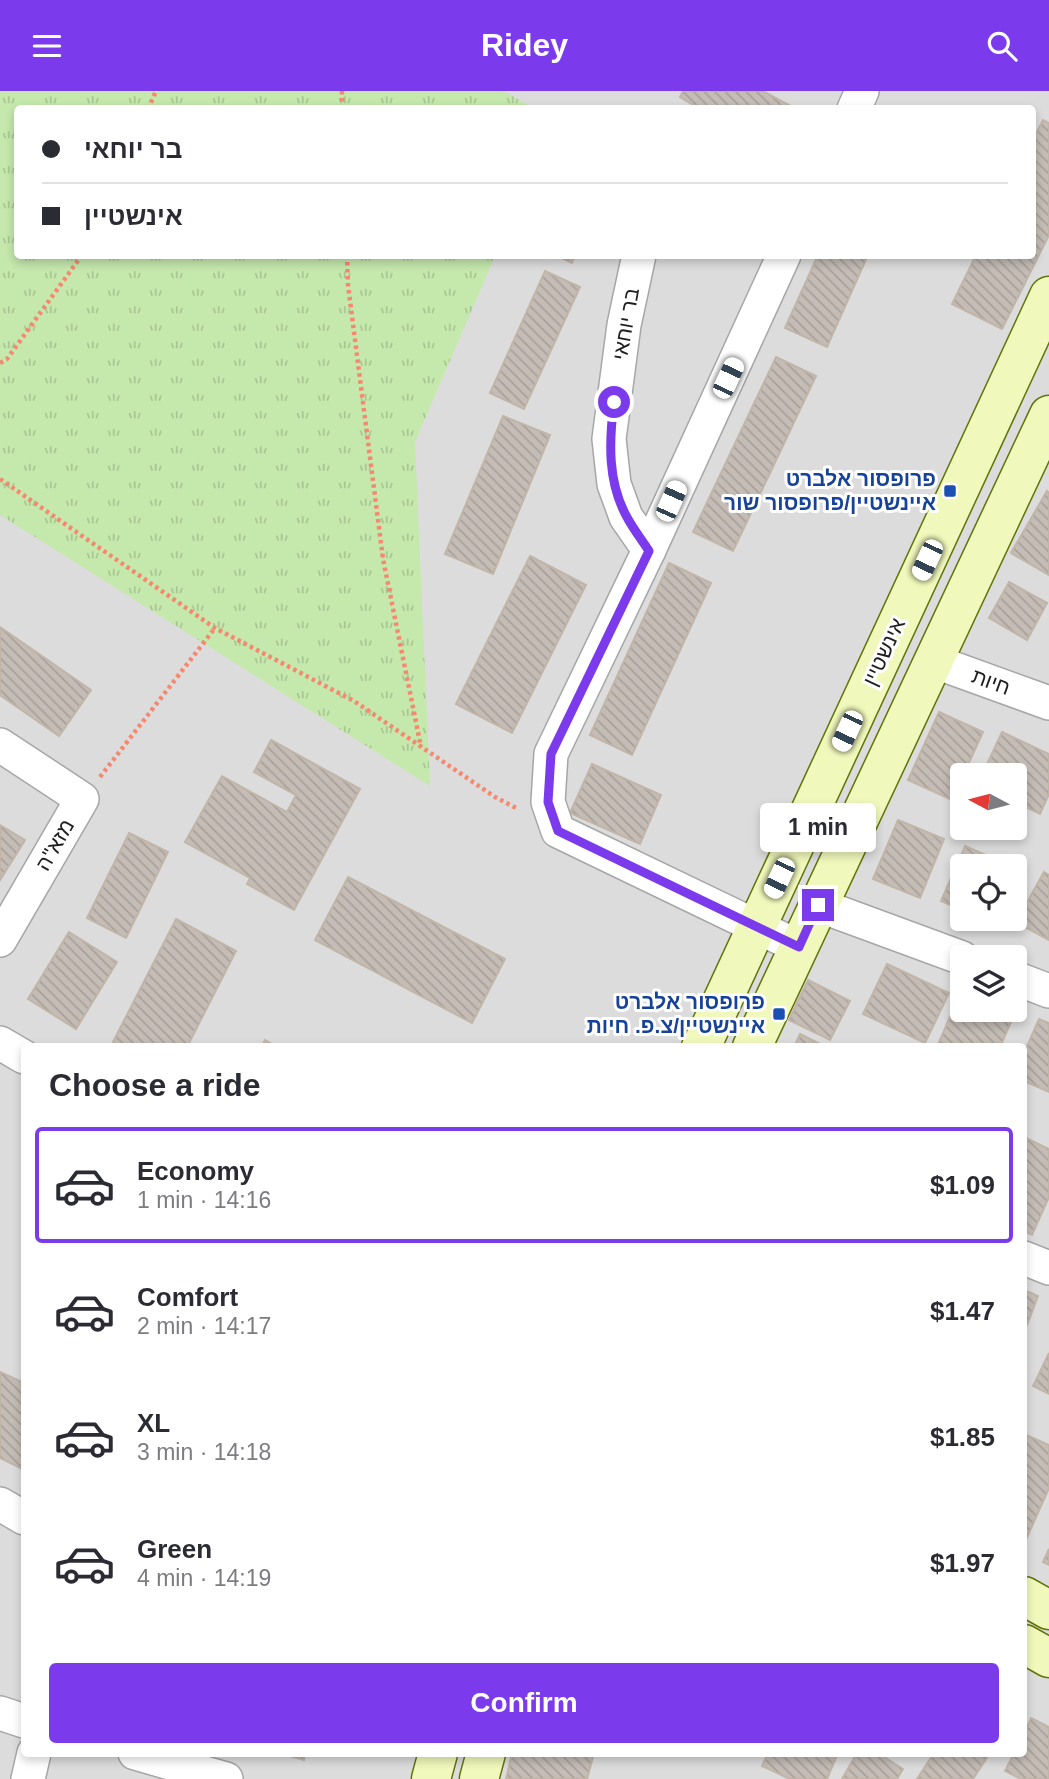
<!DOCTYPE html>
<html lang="en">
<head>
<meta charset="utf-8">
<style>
  :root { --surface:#fff; --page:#f2f2f3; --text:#2b2b33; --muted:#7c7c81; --line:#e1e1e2; --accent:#7c3aed }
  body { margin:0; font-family:Helvetica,Heebo,sans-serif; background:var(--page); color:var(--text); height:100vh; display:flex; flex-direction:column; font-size:26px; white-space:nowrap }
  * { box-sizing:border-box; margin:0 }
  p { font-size:23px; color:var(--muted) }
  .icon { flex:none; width:38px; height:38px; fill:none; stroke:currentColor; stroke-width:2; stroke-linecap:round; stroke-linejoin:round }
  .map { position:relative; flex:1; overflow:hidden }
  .sheet { position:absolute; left:21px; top:952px; width:1006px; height:714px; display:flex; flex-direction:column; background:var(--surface); border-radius:7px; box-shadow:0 4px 10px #0003 }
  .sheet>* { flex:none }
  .hud { position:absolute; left:14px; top:14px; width:1022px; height:154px; border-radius:7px; box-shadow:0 4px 10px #0003; display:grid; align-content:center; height:154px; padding:0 28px; background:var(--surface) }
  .needle { width:46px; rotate:277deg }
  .fabs { position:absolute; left:950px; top:672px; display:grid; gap:14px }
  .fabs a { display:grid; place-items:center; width:77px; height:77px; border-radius:7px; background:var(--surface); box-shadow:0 4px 10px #0003; font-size:35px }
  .end { position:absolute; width:32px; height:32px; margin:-16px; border:9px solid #7c3aed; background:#fff; box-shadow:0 0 0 4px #fff }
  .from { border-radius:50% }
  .bubble { position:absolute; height:49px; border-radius:7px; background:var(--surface); box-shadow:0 4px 10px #0003; font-size:23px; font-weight:700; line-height:49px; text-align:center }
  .car { position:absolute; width:21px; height:42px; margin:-21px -10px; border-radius:9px; box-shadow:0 0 5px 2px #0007; background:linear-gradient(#fff 24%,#345 0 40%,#fff 0 76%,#345 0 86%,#fff 0) }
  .hud b { display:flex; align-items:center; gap:24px; height:66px; font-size:26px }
  .hud b+b { border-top:2px solid var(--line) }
  .hud i { width:18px; height:18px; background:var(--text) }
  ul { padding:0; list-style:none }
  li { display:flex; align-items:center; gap:21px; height:116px; margin:0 14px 10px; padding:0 14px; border:4px solid transparent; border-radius:7px }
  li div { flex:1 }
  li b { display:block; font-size:26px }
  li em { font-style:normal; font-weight:700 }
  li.on { border-color:var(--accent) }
  li>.icon { width:63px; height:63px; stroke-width:1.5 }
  h2 { padding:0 28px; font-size:32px; line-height:84px }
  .cta { display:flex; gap:14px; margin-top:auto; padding:14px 28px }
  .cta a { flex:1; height:80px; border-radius:7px; background:var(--accent); color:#fff; font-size:28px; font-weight:700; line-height:80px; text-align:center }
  header { display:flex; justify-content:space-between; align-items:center; height:91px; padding:0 28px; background:var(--accent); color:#fff; font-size:32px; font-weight:700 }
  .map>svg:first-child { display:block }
</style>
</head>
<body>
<header><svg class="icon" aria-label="menu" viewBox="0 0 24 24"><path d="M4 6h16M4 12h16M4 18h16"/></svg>Ridey<svg class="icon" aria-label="search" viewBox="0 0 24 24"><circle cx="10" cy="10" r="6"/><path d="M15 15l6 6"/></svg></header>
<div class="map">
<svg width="1049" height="1688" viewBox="0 0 1049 1688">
  <defs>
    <pattern id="grass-tufts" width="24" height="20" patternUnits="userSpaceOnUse" patternTransform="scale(1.75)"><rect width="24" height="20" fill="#c5e8ad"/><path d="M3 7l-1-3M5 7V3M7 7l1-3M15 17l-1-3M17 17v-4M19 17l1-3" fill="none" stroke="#a9c794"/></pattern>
    <pattern id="building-back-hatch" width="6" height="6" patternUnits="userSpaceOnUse" patternTransform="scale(1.75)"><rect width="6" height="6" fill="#c4bcb5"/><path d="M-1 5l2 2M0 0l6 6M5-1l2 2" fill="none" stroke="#a8a19b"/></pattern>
  </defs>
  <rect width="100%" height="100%" fill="#efede6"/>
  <path fill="#dddcdc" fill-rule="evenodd" d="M0,0H1049V1688H0ZM18,18H1032V164H18ZM962,684H1015V737H962ZM962,775H1015V828H962ZM962,866H1015V919H962ZM24,956H1024V1662H24Z"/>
  <polygon fill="url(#grass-tufts)" points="0,0 504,0 533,17 18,18 18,164 495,165 415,351 430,695 0,424"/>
  <g fill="url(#building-back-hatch)" stroke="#c1b5a8" stroke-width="2">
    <polygon points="683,0 763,0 796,18 700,18 680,6"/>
    <polygon points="1043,29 1049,32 1049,144 1002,238 952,213 976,164 1032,164 1032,50"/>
    <polygon points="555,164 575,164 572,172"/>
    <polygon points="818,164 868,164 827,256 785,237"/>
    <polygon points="545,180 580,196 524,318 490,302"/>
    <polygon points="776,266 816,285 733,460 693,441"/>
    <polygon points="503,325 550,344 493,483 445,463"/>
    <polygon points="1047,400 1049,402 1049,484 1011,462"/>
    <polygon points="530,465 586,494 512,642 456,613"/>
    <polygon points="669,472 711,492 632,664 590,644"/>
    <polygon points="1009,491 1047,512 1027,549 989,527"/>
    <polygon points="0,536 91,599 59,645 0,604"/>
    <polygon points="939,621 983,641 952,709 908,689"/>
    <polygon points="1002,641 1049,663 1049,703 1040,723 1015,711 1015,684 982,684"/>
    <polygon points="271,649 360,698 294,819 247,793 250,787 185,751 222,685 287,721 296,704 254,681"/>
    <polygon points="592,673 661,704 640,753 570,722"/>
    <polygon points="898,729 944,748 920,807 873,788"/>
    <polygon points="0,734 25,749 0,789"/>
    <polygon points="129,742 168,761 126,847 87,827"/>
    <polygon points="965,755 1011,775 962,775 962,819 941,810"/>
    <polygon points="1044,781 1049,784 1049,849 1016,831"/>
    <polygon points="348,786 505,868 472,932 315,849"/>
    <polygon points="176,828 236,860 187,956 121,956 113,951"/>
    <polygon points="69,841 117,871 76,938 28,908"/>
    <polygon points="887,873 949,902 925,952 863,923"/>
    <polygon points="808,889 850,910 830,949 789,929"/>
    <polygon points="958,907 962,909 962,919 984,919 1011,931 1000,956 937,956"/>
    <polygon points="1039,928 1049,932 1049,1001 1024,990 1024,962"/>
    <polygon points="800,943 826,956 794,956"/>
    <polygon points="265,949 277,956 261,956"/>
    <polygon points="1024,1046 1049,1058 1049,1106 1032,1144 1024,1140"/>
    <polygon points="1024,1199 1038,1205 1024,1242"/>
    <polygon points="1049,1262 1049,1303 1033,1295"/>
    <polygon points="0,1281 24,1292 24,1379 0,1367"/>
    <polygon points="1024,1343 1049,1354 1049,1397 1024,1453"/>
    <polygon points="1049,1458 1049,1474 1043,1471"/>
    <polygon points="1031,1627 1049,1636 1049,1688 1021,1688 1005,1680 1014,1662 1024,1662 1024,1643"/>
    <polygon points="279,1662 306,1662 304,1669"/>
    <polygon points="512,1662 578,1662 593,1666 587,1688 506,1688"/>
    <polygon points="768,1662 838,1662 827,1688 790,1688 762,1675"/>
    <polygon points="857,1662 878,1662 903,1678 897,1688 842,1688"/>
    <polygon points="934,1662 990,1662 973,1688 917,1688"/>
  </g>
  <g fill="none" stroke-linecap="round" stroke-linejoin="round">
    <defs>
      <g id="street">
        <polyline points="854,18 862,0"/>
        <polyline points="639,164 624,234 609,348 614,393 626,426 649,459"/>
        <polyline points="784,164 649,459 551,663 548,711 558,740 799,856"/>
        <polyline points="933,570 1049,612"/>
        <polyline points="0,654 82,708 0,849"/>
        <polyline points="818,814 962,867"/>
        <polyline points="1015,887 1049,900"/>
        <polyline points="0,952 24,966"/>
        <polyline points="1024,1167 1049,1177"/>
        <polyline points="0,1413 24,1427"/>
        <polyline points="0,1622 24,1630"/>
        <polyline points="135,1662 226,1688"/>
        <polyline points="28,1688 34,1662"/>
      </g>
      <g id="secondary">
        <polyline points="701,956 1049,205"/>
        <polyline points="752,956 1049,324"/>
        <polyline points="1024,1505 1049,1519"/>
        <polyline points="1024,1553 1049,1567"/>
        <polyline points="431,1688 438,1662"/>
        <polyline points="479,1688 486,1662"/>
      </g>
    </defs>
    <use href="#street" stroke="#a6a6a6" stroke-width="36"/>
    <use href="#secondary" stroke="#607408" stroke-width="41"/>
    <g stroke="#f68870" stroke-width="4.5" stroke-dasharray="3.5 3.5" stroke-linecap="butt">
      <polyline points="342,0 342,18"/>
      <polyline points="148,18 156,0"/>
      <polyline points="347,164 348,194 383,468 421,656"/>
      <polyline points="0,272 7,268 82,164"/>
      <polyline points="0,388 215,537 354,610 495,706 518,718"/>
      <polyline points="100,686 215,537"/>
    </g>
    <use href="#street" stroke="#fff" stroke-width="33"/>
    <use href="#secondary" stroke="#f0f8bb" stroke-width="38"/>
  </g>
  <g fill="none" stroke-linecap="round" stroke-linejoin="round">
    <path stroke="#7c3aed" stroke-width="9" d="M614,311C609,350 607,392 628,428C634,439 642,449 649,460L551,663L548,711L558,740L799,856L818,814"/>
  </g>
  <g fill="#1a4fb4" stroke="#fff" stroke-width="2.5">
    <rect x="943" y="393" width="14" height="14" rx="3.5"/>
    <rect x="772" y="916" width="14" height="14" rx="3.5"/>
  </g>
  <g text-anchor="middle" stroke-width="6" stroke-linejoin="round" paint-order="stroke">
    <g font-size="21" fill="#1f1f1f" stroke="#fff">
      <text transform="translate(626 233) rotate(-80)" y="7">בר יוחאי</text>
      <text transform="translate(884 561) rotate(-65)" y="7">אינשטיין</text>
      <text transform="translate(991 591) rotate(20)" y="7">חיות</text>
      <text transform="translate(55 754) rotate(-60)" y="7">מזא"ה</text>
    </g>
    <g font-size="21" font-weight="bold" fill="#164399" stroke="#fff" text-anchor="end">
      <text x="936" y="395">פרופסור אלברט<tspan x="936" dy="24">איינשטיין/פרופסור שור</tspan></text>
      <text x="765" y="918">פרופסור אלברט<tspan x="765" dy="24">איינשטיין/צ.פ. חיות</tspan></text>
    </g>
  </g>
</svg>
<div class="fabs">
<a><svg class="needle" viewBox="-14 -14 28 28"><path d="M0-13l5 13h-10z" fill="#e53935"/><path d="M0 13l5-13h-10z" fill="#7c7c81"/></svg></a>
<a><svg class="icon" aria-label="locate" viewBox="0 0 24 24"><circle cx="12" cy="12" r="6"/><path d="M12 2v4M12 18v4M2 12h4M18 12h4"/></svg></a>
<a><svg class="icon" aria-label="layers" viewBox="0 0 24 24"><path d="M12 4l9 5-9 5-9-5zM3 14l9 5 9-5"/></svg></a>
</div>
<i class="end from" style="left:614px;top:311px"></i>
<i class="end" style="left:818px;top:814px"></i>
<div class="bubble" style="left:760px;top:712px;width:116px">1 min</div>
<i class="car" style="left:728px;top:287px;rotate:25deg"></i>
<i class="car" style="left:671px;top:410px;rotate:24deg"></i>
<i class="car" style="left:927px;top:469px;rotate:205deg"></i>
<i class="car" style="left:847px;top:640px;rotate:205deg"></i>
<i class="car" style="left:779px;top:787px;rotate:205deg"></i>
<div class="hud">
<b><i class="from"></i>בר יוחאי</b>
<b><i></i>אינשטיין</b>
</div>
<section class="sheet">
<h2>Choose a ride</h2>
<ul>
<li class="on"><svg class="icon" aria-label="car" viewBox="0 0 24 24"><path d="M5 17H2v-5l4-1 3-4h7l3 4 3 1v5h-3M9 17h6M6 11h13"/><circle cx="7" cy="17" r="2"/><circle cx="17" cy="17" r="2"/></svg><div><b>Economy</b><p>1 min · 14:16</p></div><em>$1.09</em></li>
<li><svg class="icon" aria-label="car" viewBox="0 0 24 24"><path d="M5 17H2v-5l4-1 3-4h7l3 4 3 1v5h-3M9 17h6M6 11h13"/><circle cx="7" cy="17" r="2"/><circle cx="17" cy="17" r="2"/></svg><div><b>Comfort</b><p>2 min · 14:17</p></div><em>$1.47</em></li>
<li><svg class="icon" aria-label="car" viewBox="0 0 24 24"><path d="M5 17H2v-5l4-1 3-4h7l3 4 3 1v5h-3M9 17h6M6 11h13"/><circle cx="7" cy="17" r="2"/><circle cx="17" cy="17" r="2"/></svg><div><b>XL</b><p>3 min · 14:18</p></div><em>$1.85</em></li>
<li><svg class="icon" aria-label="car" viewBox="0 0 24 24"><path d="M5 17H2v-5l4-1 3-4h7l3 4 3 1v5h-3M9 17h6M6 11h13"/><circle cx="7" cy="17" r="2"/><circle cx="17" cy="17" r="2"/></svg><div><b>Green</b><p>4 min · 14:19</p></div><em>$1.97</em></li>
</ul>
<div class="cta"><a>Confirm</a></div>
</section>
</div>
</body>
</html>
